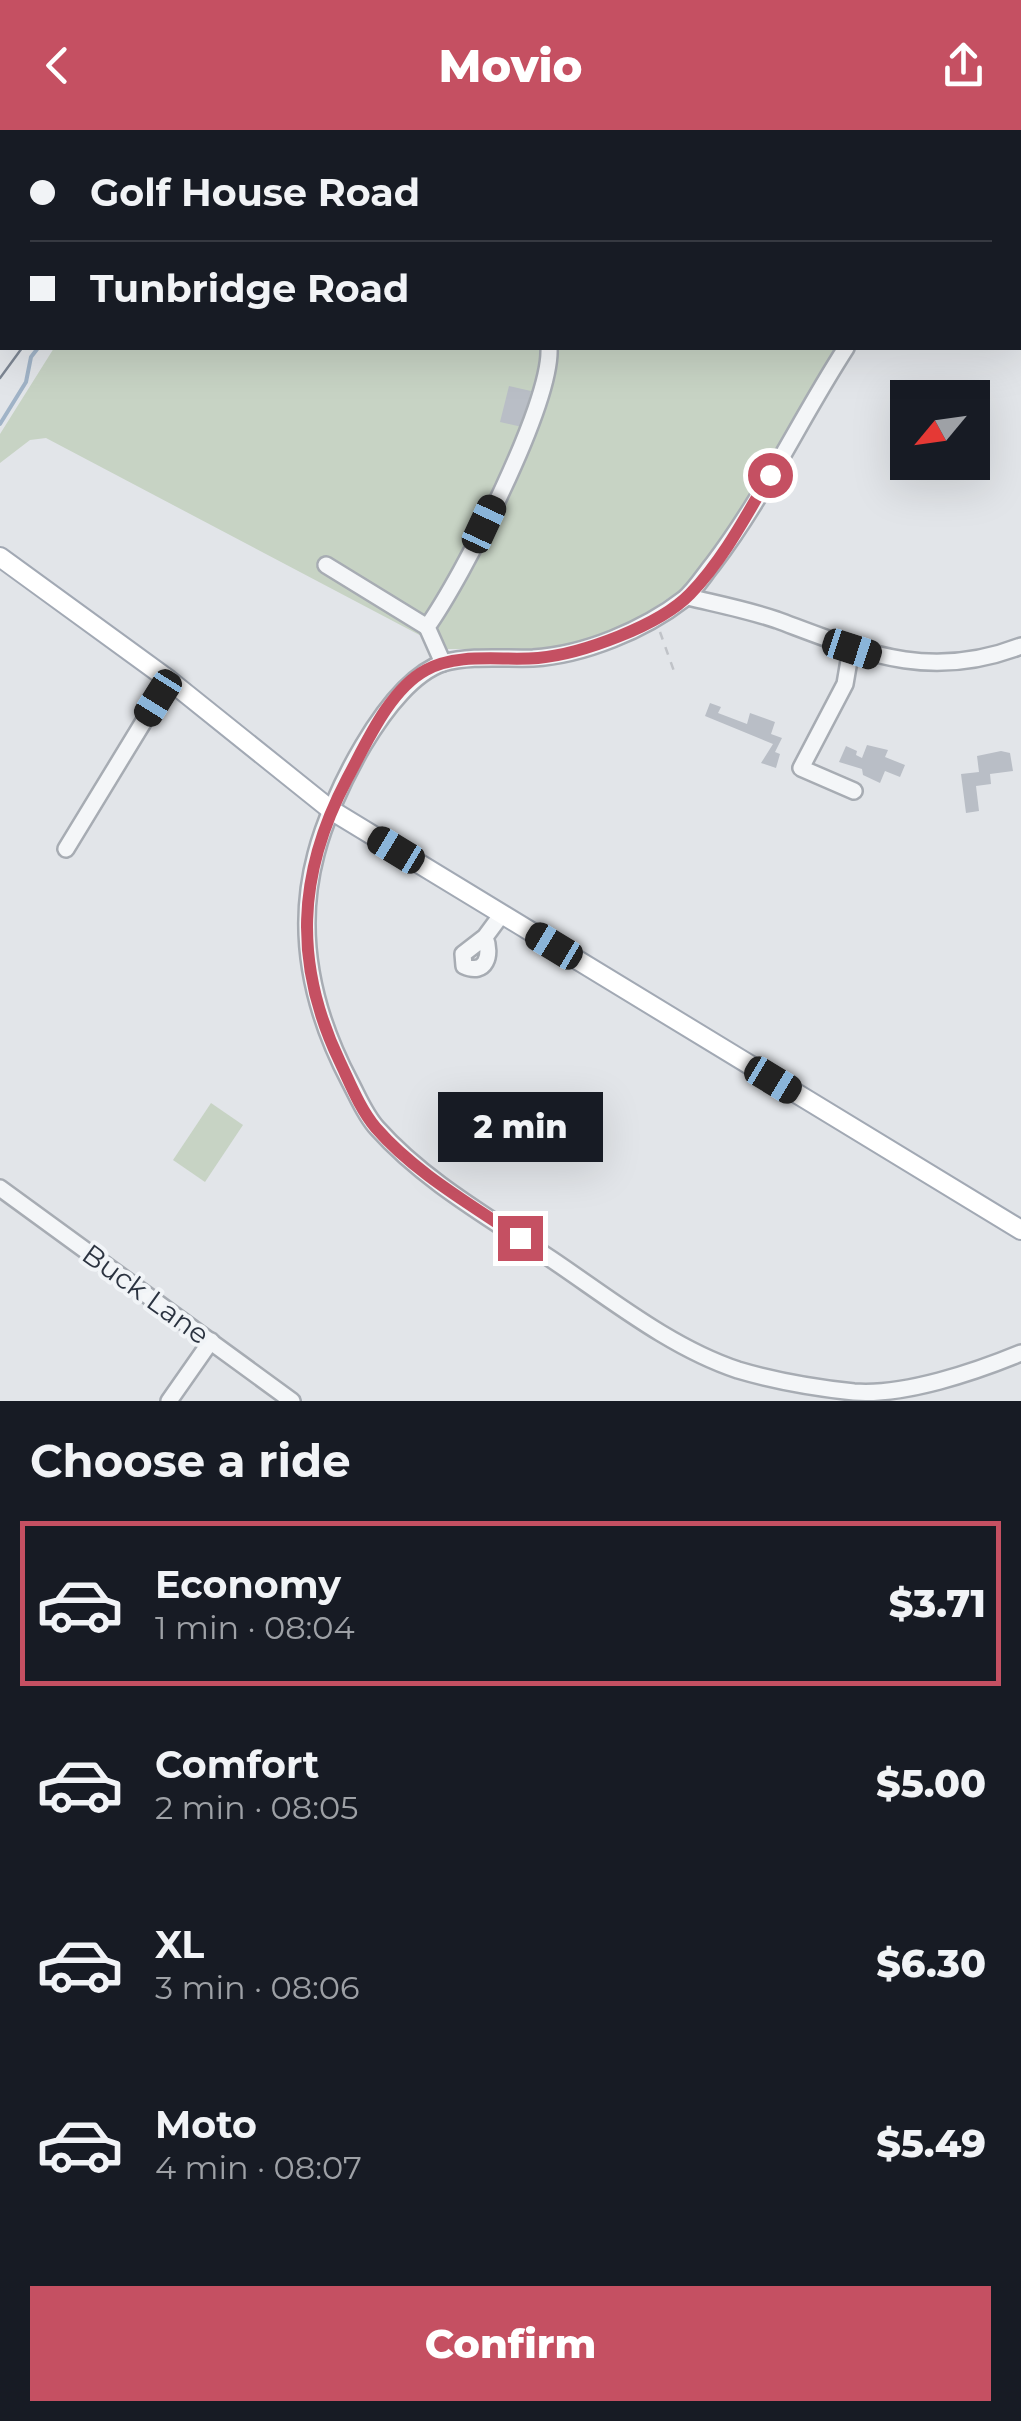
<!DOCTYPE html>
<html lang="en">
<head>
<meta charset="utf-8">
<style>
  :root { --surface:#171b24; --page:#20242c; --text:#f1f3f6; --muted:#9ea1a6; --line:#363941; --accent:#c55062 }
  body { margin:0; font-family:Montserrat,sans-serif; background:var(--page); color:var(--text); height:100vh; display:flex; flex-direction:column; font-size:38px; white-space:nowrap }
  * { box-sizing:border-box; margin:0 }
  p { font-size:32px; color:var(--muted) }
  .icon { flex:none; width:55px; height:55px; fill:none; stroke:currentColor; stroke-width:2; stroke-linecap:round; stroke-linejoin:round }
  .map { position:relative; height:1271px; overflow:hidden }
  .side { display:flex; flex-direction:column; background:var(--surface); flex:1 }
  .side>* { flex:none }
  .top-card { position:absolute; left:0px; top:0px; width:1022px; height:220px; box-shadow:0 10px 40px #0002; display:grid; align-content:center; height:220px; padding:0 30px; background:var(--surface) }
  .needle { width:65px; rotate:241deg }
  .fabs { position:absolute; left:890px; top:250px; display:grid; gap:20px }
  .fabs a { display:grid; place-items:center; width:100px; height:100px; border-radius:0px; background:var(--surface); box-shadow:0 10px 40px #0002; font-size:50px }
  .end { position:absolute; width:45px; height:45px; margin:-22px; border:12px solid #c55062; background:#fff; box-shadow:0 0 0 5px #fff }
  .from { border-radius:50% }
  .bubble { position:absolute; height:70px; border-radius:0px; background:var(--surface); box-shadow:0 10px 40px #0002; font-size:32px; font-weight:800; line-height:70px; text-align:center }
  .car { position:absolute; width:30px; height:60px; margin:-30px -15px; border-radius:12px; box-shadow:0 0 8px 2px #0007; background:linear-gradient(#222 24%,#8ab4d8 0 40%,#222 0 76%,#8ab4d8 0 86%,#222 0) }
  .top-card b { display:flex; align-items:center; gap:35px; height:95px; font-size:38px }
  .top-card b+b { border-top:2px solid var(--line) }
  .top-card i { width:25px; height:25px; background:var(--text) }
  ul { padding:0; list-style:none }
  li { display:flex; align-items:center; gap:30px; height:165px; margin:0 20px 15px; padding:0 10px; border:5px solid transparent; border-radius:0px }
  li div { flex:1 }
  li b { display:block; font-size:38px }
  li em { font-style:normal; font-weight:800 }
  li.selected { border-color:var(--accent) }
  li>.icon { width:90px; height:90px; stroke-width:1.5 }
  h2 { padding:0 30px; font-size:45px; line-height:120px }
  .button { display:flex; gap:20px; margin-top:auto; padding:20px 30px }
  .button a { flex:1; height:115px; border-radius:0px; background:var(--accent); color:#fff; font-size:40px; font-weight:800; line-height:115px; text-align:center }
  header { display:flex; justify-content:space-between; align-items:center; height:130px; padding:0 30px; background:var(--accent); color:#fff; font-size:45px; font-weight:800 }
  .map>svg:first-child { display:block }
</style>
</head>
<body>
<header><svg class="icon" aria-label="back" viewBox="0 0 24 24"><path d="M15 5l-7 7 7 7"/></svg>Movio<svg class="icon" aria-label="share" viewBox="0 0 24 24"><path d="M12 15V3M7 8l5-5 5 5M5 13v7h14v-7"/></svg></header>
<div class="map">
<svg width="1021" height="1271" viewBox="0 0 1021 1271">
  <rect width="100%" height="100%" fill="#e2e5e9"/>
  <g fill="#c7d3c4">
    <polygon points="215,0 898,0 898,2 213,2"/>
    <polygon points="54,218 842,218 726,405 683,458 630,494 584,511 540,519 446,519 46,308 30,310 0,333 0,304"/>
    <polygon points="211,973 243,995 205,1052 173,1030"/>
  </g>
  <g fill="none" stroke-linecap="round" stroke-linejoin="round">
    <g stroke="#a0b3c7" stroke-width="4">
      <polyline points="317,2 319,0"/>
      <polyline points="0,294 26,252 31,227 38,218"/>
    </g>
  </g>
  <g fill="#b9bec6">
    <polygon points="509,256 531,261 522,297 500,292"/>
    <polygon points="710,573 721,577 718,583 747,594 750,583 775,592 771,604 782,608 775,622 780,624 776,638 761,633 773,614 705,586"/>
    <polygon points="867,615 888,620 885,627 905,635 900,647 885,641 880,653 863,645 862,639 839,632 846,616 857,621 856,625 862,628"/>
    <polygon points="1001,621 1010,623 1013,641 990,644 991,654 976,656 979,681 966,683 961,644 979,642 977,626"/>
  </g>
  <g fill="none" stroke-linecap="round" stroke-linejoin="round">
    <defs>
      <g id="minor">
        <polyline points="906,0 907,2"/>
        <polyline points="968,0 968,2"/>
        <polyline points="366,2 369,0"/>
        <polyline points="551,2 551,0"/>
        <polyline points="1020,26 1021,26"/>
        <path d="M846,218C800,289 764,367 713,434C704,445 695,460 684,469C644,500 584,525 533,528C505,529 471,525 443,533C386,552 330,669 316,724C295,803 312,880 350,952C358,967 365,985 377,998C425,1052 492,1089 551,1129C609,1168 671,1218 738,1240C775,1251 816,1258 854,1262C904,1266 975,1242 1021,1223"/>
        <polyline points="326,435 427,497"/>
        <path d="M688,467C717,474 748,480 777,490C863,522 928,552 1021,516"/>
        <polyline points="851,519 845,554 801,638 854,661"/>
        <path d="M443,533L427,497C462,448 552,274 549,218"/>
        <polyline points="66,719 169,550"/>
        <path d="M485,807C492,825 486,846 464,836L463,824L485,807L502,784"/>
        <polyline points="0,1058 292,1271"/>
        <polyline points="169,1271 211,1211"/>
      </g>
      <g id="major">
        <polyline points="65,2 67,0"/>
        <polyline points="0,89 2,86"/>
        <polyline points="0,427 169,550 331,680 1021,1100"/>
      </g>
    </defs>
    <use href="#minor" stroke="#a7acb3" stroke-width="20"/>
    <use href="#major" stroke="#a2a9b4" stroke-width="22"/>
    <g stroke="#c0c3c8" stroke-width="2.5" stroke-dasharray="8 8" stroke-linecap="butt">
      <polyline points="810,0 810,2"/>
      <polyline points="4,2 6,0"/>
      <polyline points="0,7 2,4"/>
      <polyline points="660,502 675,544"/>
    </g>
    <use href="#minor" stroke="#f4f6f8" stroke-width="15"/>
    <use href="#major" stroke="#fff" stroke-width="18"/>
    <g stroke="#7c8592" stroke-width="2.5">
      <polyline points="180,2 182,0"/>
      <polyline points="0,248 22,218"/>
    </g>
  </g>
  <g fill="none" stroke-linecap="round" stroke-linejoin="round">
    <path stroke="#c55062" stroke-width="12" d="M520,1108C472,1075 415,1043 376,998C360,979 350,953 340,932C293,834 297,744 347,649C366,614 389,560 426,540C459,522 502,531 538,528C581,524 659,496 690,464C723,430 746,386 770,345"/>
  </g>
  <g text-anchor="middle" stroke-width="8" stroke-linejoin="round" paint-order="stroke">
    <g font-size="28" fill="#2b3340" stroke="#f1f4f7">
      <text transform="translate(146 1164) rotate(36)" y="10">Buck Lane</text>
    </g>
  </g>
</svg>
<div class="fabs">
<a><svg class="needle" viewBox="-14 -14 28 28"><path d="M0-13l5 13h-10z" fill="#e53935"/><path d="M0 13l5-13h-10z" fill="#9ea1a6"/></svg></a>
</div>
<i class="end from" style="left:770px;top:345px"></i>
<i class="end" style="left:520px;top:1108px"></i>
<div class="bubble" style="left:438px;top:962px;width:165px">2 min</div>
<i class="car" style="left:484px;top:394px;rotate:25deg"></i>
<i class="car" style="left:852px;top:519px;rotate:108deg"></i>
<i class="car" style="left:158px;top:568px;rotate:212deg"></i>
<i class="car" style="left:396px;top:720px;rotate:301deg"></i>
<i class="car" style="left:554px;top:816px;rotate:301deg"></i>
<i class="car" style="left:773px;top:950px;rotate:121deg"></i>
<div class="top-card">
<b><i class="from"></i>Golf House Road</b>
<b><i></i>Tunbridge Road</b>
</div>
</div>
<section class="side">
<h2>Choose a ride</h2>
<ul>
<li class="selected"><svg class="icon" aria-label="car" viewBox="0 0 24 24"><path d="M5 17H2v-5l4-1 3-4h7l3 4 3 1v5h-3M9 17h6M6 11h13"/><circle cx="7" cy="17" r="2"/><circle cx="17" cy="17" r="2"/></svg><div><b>Economy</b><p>1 min · 08:04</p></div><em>$3.71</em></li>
<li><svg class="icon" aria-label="car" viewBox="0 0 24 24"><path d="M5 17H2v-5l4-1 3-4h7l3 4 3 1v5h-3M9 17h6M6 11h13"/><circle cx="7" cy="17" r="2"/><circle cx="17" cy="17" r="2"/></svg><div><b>Comfort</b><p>2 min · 08:05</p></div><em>$5.00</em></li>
<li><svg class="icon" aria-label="car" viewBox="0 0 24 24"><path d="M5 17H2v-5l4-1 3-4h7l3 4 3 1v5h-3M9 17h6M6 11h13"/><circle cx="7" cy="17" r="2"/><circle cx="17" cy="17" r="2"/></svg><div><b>XL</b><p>3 min · 08:06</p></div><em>$6.30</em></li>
<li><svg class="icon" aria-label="car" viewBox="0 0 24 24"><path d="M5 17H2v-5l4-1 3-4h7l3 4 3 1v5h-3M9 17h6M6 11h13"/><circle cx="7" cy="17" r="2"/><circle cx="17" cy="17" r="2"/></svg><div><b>Moto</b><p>4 min · 08:07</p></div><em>$5.49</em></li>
</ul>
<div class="button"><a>Confirm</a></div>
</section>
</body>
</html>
